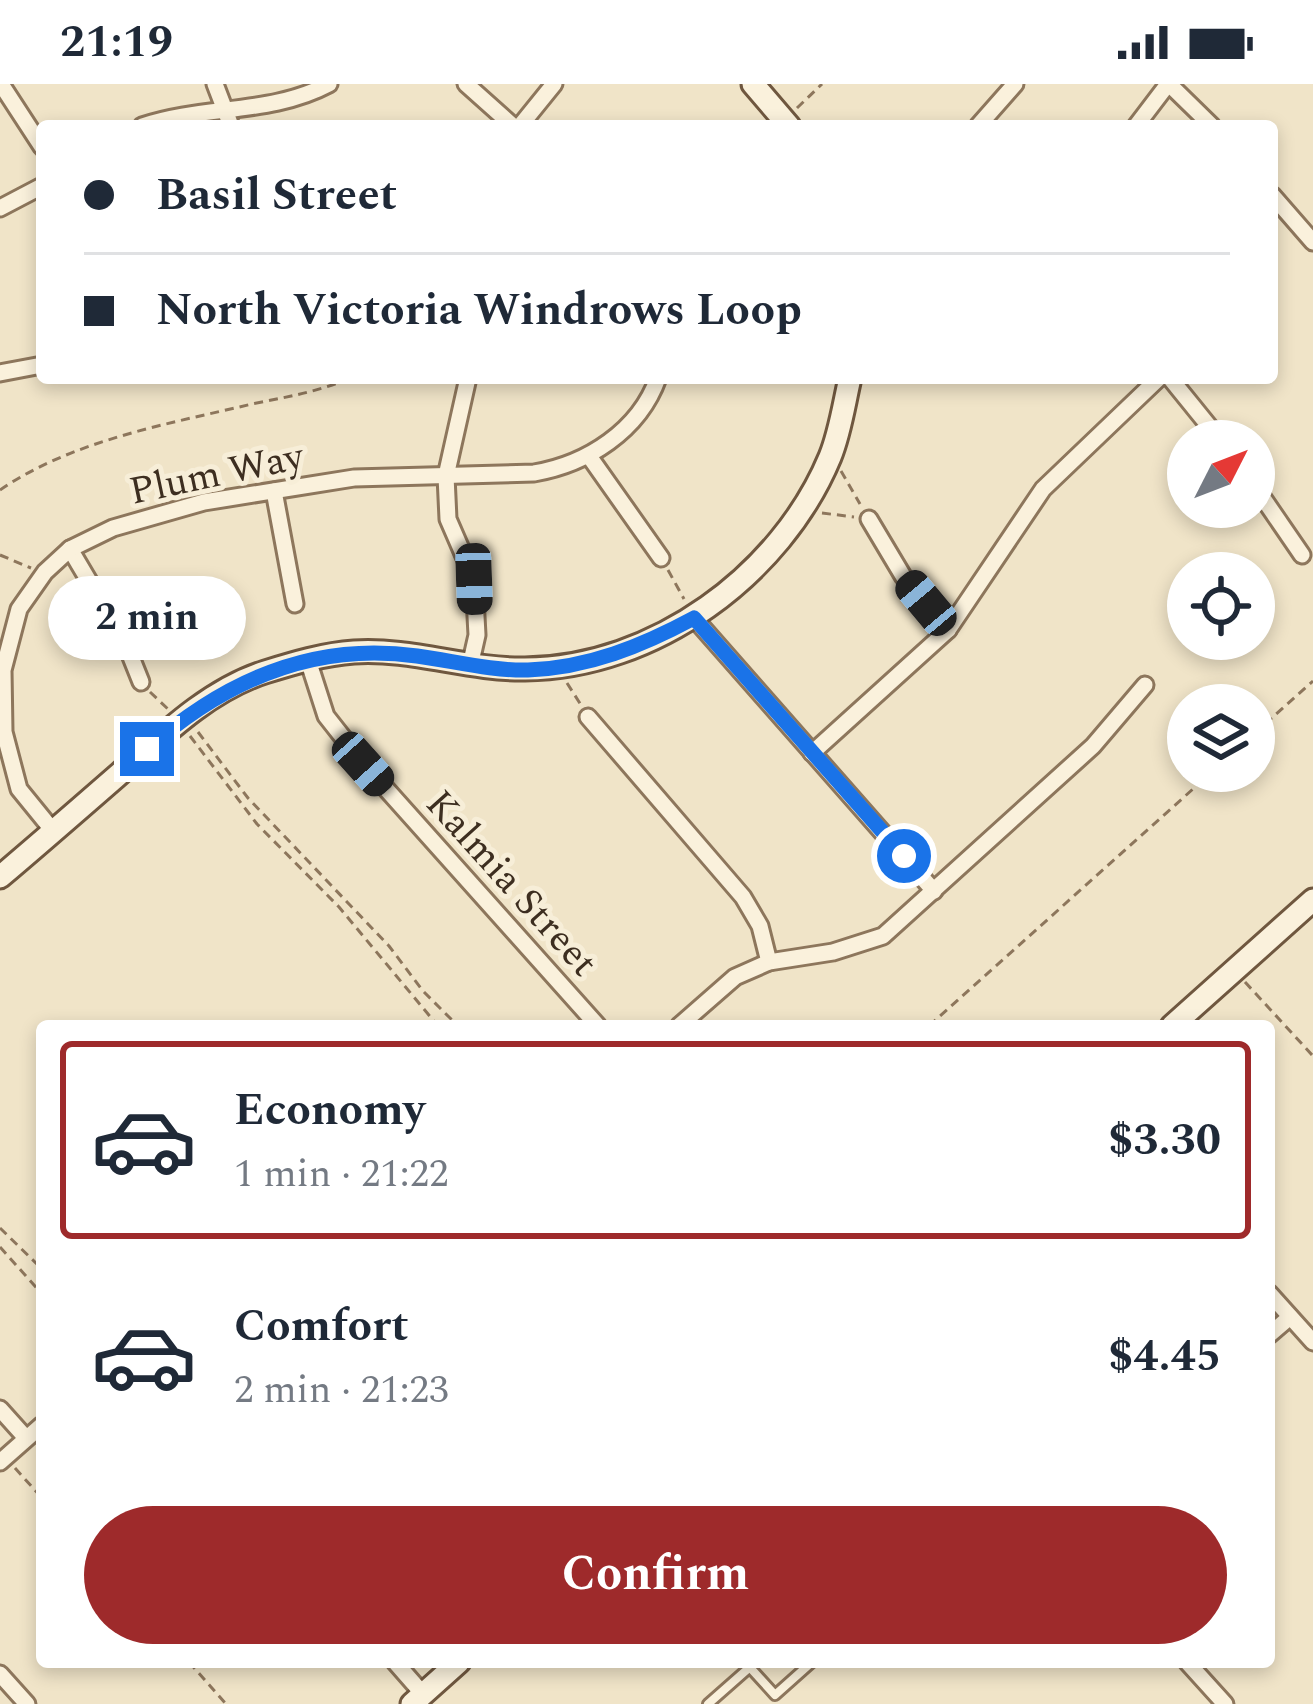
<!DOCTYPE html>
<html lang="en">
<head>
<meta charset="utf-8">
<style>
  :root { --surface:#fff; --page:#f6f6f7; --text:#1f2937; --muted:#747a83; --line:#e0e1e3; --accent:#9e2a2b }
  body { margin:0; font-family:Spectral,serif; background:var(--page); color:var(--text); height:100vh; display:flex; flex-direction:column; font-size:45px; white-space:nowrap }
  * { box-sizing:border-box; margin:0 }
  p { font-size:39px; color:var(--muted) }
  .icon { flex:none; width:66px; height:66px; fill:none; stroke:currentColor; stroke-width:2; stroke-linecap:round; stroke-linejoin:round }
  .map { position:relative; flex:1; overflow:hidden }
  .drawer { position:absolute; left:36px; top:936px; width:1239px; height:648px; display:flex; flex-direction:column; background:var(--surface); border-radius:12px; box-shadow:0 6px 18px #0003 }
  .drawer>* { flex:none }
  .guide { position:absolute; left:36px; top:36px; width:1242px; height:264px; border-radius:12px; box-shadow:0 6px 18px #0003; display:grid; align-content:center; height:264px; padding:0 48px; background:var(--surface) }
  .needle { width:78px; rotate:48deg }
  .tools { position:absolute; left:1167px; top:336px; display:grid; gap:24px }
  .tools a { display:grid; place-items:center; width:108px; height:108px; border-radius:50%; background:var(--surface); box-shadow:0 6px 18px #0003; font-size:60px }
  .end { position:absolute; width:54px; height:54px; margin:-27px; border:15px solid #1a73e8; background:#fff; box-shadow:0 0 0 6px #fff }
  .from { border-radius:50% }
  .bubble { position:absolute; height:84px; border-radius:42px; background:var(--surface); box-shadow:0 6px 18px #0003; font-size:39px; font-weight:700; line-height:84px; text-align:center }
  .car { position:absolute; width:36px; height:72px; margin:-36px -18px; border-radius:15px; box-shadow:0 0 9px 3px #0007; background:linear-gradient(#222 24%,#8ab4d8 0 40%,#222 0 76%,#8ab4d8 0 86%,#222 0) }
  .guide b { display:flex; align-items:center; gap:42px; height:114px; font-size:45px }
  .guide b+b { border-top:3px solid var(--line) }
  .guide i { width:30px; height:30px; background:var(--text) }
  ul { padding:21px 0 0; list-style:none }
  li { display:flex; align-items:center; gap:36px; height:198px; margin:0 24px 18px; padding:0 24px; border:6px solid transparent; border-radius:12px }
  li div { flex:1 }
  li b { display:block; font-size:45px }
  li em { font-style:normal; font-weight:700 }
  li.current { border-color:var(--accent) }
  li>.icon { width:108px; height:108px; stroke-width:1.5 }
  .action { display:flex; gap:24px; margin-top:auto; padding:24px 48px }
  .action a { flex:1; height:138px; border-radius:72px; background:var(--accent); color:#fff; font-size:48px; font-weight:700; line-height:138px; text-align:center }
  .status { display:flex; justify-content:space-between; align-items:center; height:84px; padding:0 60px; background:var(--surface); direction:ltr }
  .status svg { height:33px; fill:currentColor }
  .map>svg:first-child { display:block }
</style>
</head>
<body>
<div class="status"><b>21:19</b><svg viewBox="0 0 49 12"><path d="M0 12V9h3v3zM5 12V6h3v6zM10 12V3h3v9zM15 12V0h3v12zM26 1h20v11H26zM47 4h2v5h-2z"/></svg></div>
<div class="map">
<svg width="1313" height="1620" viewBox="0 0 1313 1620">
  <rect width="100%" height="100%" fill="#f0e4c8"/>
  <g fill="none" stroke-linecap="round" stroke-linejoin="round">
    <defs>
      <g id="lane">
        <polyline points="745,1578 775,1611 812,1578"/>
        <polyline points="708,1620 750,1583"/>
      </g>
      <g id="street">
        <polyline points="1,0 42,63"/>
        <polyline points="215,0 231,42"/>
        <polyline points="466,0 513,42"/>
        <polyline points="1169,0 1212,42"/>
        <path d="M142,42C204,21 271,31 329,0"/>
        <polyline points="520,42 554,0"/>
        <polyline points="978,42 1015,0"/>
        <polyline points="1136,42 1168,0"/>
        <polyline points="1272,111 1313,158"/>
        <polyline points="0,124 42,102"/>
        <polyline points="0,289 42,281"/>
        <polyline points="468,294 446,392 448,435 474,495 477,551 470,582"/>
        <polyline points="1170,294 1221,357"/>
        <polyline points="589,372 661,474"/>
        <polyline points="1254,401 1302,471"/>
        <polyline points="274,407 295,520"/>
        <polyline points="869,435 903,492 948,546"/>
        <polyline points="70,465 125,558 141,598"/>
        <polyline points="694,534 934,807"/>
        <polyline points="308,576 326,632 363,679 598,942"/>
        <polyline points="588,633 743,813 760,842 769,878"/>
        <polyline points="812,669 948,546 1043,405 1159,294"/>
        <path d="M54,748L19,705L4,648L3,586L19,525L45,488L70,465L113,444L204,418L354,394L534,389C587,380 639,347 658,294"/>
        <polyline points="679,942 735,893 769,878 833,868 883,852 1093,662 1145,601"/>
        <polyline points="1269,1209 1313,1258"/>
        <polyline points="1269,1251 1290,1233"/>
        <polyline points="0,1325 26,1354"/>
        <polyline points="0,1378 42,1341"/>
        <polyline points="395,1578 423,1610"/>
        <polyline points="1187,1578 1225,1620"/>
        <polyline points="0,1590 27,1620"/>
      </g>
      <g id="secondary">
        <polyline points="753,0 789,42"/>
        <path d="M0,793C39,760 78,726 117,692C161,653 208,606 265,588C294,579 324,570 354,568C411,564 468,586 525,585C654,584 781,491 830,373C840,349 844,320 850,294"/>
        <polyline points="1172,942 1313,816"/>
        <polyline points="412,1620 459,1578"/>
      </g>
    </defs>
    <use href="#lane" stroke="#8d765c" stroke-width="14"/>
    <use href="#street" stroke="#8d765c" stroke-width="21"/>
    <use href="#secondary" stroke="#6f573f" stroke-width="27"/>
    <g stroke="#8d765c" stroke-width="3" stroke-dasharray="9 6" stroke-linecap="butt">
      <polyline points="797,24 822,0"/>
      <polyline points="841,387 860,420"/>
      <path d="M0,406C73,356 168,340 252,320C286,313 318,308 350,294"/>
      <polyline points="822,429 854,433"/>
      <polyline points="0,471 31,484"/>
      <polyline points="668,486 684,515"/>
      <polyline points="567,599 581,621"/>
      <polyline points="150,608 169,626"/>
      <polyline points="198,648 248,714 389,862 423,907 458,942"/>
      <polyline points="1254,650 1313,597"/>
      <polyline points="190,652 257,740 339,823 438,942"/>
      <polyline points="1245,898 1313,972"/>
      <polyline points="929,942 1213,687"/>
      <polyline points="0,1144 42,1185"/>
      <polyline points="0,1163 42,1210"/>
      <polyline points="15,1384 42,1414"/>
      <polyline points="189,1578 226,1620"/>
    </g>
    <use href="#lane" stroke="#faf1dc" stroke-width="8"/>
    <use href="#street" stroke="#faf1dc" stroke-width="15"/>
    <use href="#secondary" stroke="#faf1dc" stroke-width="21"/>
  </g>
  <g fill="none" stroke-linecap="round" stroke-linejoin="round">
    <path stroke="#1a73e8" stroke-width="15" d="M147,665C224,597 313,557 417,572C454,577 491,587 528,586C588,584 642,562 694,534L904,772"/>
  </g>
  <g text-anchor="middle" stroke-width="10" stroke-linejoin="round" paint-order="stroke">
    <g font-size="39" fill="#3d2e20" stroke="#f7eed8">
      <text transform="translate(216 388) rotate(-12)" y="14">Plum Way</text>
      <text transform="translate(513 798) rotate(48)" y="14">Kalmia Street</text>
    </g>
  </g>
</svg>
<div class="tools">
<a><svg class="needle" viewBox="-14 -14 28 28"><path d="M0-13l5 13h-10z" fill="#e53935"/><path d="M0 13l5-13h-10z" fill="#747a83"/></svg></a>
<a><svg class="icon" aria-label="locate" viewBox="0 0 24 24"><circle cx="12" cy="12" r="6"/><path d="M12 2v4M12 18v4M2 12h4M18 12h4"/></svg></a>
<a><svg class="icon" aria-label="layers" viewBox="0 0 24 24"><path d="M12 4l9 5-9 5-9-5zM3 14l9 5 9-5"/></svg></a>
</div>
<i class="end from" style="left:904px;top:772px"></i>
<i class="end" style="left:147px;top:665px"></i>
<div class="bubble" style="left:48px;top:492px;width:198px">2 min</div>
<i class="car" style="left:474px;top:495px;rotate:178deg"></i>
<i class="car" style="left:926px;top:519px;rotate:320deg"></i>
<i class="car" style="left:363px;top:680px;rotate:138deg"></i>
<div class="guide">
<b><i class="from"></i>Basil Street</b>
<b><i></i>North Victoria Windrows Loop</b>
</div>
<section class="drawer">
<ul>
<li class="current"><svg class="icon" aria-label="car" viewBox="0 0 24 24"><path d="M5 17H2v-5l4-1 3-4h7l3 4 3 1v5h-3M9 17h6M6 11h13"/><circle cx="7" cy="17" r="2"/><circle cx="17" cy="17" r="2"/></svg><div><b>Economy</b><p>1 min · 21:22</p></div><em>$3.30</em></li>
<li><svg class="icon" aria-label="car" viewBox="0 0 24 24"><path d="M5 17H2v-5l4-1 3-4h7l3 4 3 1v5h-3M9 17h6M6 11h13"/><circle cx="7" cy="17" r="2"/><circle cx="17" cy="17" r="2"/></svg><div><b>Comfort</b><p>2 min · 21:23</p></div><em>$4.45</em></li>
</ul>
<div class="action"><a>Confirm</a></div>
</section>
</div>
</body>
</html>
